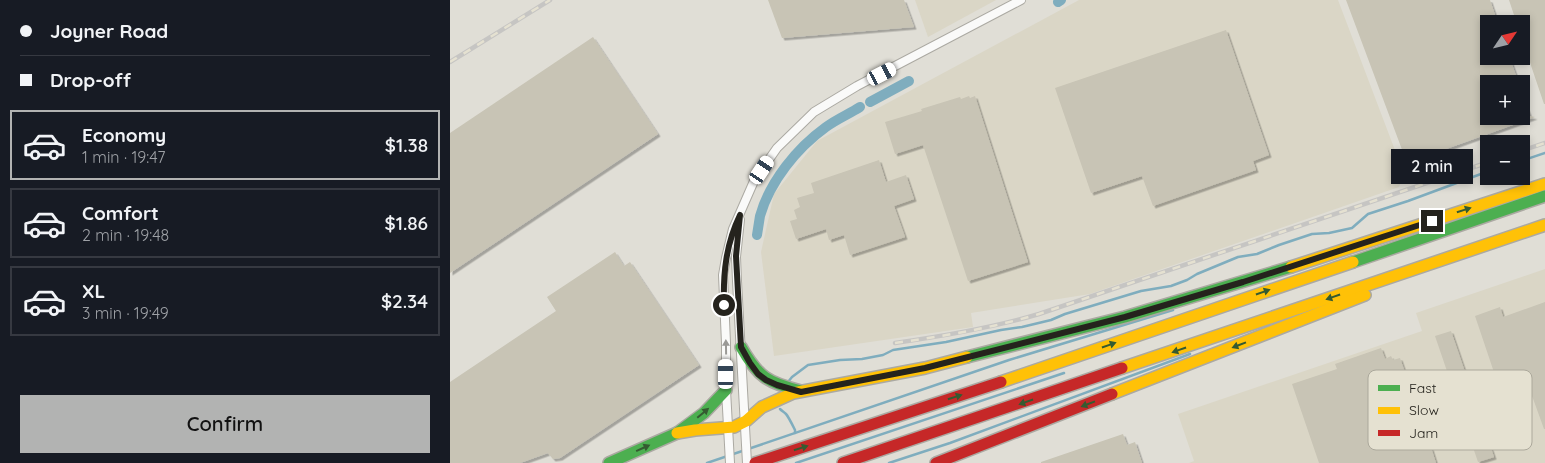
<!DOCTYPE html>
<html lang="en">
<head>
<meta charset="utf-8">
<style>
  :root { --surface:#171b24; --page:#242831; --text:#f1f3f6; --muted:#9ea1a6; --line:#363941; --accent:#b2b3b2 }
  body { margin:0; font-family:Quicksand,sans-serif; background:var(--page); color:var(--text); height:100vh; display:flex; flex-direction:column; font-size:19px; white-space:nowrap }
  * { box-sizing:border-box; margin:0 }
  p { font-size:16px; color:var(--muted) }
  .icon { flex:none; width:28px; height:28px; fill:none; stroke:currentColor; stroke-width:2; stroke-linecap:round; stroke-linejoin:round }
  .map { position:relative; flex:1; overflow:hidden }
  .details { display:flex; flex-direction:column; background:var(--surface); width:450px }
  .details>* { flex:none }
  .banner { display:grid; align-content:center; height:110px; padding:0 20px; background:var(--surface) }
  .needle { width:32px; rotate:55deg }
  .fabs { position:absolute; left:1030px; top:15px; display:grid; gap:10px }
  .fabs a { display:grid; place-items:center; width:50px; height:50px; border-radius:0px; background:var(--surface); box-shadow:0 2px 8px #0003; font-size:25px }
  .end { position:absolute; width:22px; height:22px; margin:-11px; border:6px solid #25231d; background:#fff; box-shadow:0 0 0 2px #fff }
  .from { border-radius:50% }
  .bubble { position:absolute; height:35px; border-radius:0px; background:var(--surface); box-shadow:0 2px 8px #0003; font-size:16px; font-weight:600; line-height:35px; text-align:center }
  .car { position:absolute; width:15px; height:30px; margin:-15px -8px; border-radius:6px; box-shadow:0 0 4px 1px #0007; background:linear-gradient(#fff 24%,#345 0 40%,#fff 0 76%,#345 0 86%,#fff 0) }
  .banner b { display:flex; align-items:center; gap:18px; height:48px; font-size:19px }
  .banner b+b { border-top:1px solid var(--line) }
  .banner i { width:12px; height:12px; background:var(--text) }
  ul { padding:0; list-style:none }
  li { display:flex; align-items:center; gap:15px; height:70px; margin:0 10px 8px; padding:0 10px; border:2px solid var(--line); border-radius:0px }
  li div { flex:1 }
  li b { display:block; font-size:19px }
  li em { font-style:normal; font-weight:600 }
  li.current { border-color:var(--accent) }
  li>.icon { width:45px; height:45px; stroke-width:1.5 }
  .cta { display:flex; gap:10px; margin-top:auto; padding:10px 20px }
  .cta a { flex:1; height:58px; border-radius:0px; background:var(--accent); color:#111; font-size:20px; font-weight:600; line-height:58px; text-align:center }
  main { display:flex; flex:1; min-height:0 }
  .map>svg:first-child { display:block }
</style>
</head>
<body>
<main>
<section class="details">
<div class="banner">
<b><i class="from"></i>Joyner Road</b>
<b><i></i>Drop-off</b>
</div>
<ul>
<li class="current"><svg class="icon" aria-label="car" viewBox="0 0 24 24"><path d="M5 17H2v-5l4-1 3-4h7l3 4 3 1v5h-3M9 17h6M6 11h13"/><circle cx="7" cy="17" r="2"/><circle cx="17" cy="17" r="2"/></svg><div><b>Economy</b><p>1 min · 19:47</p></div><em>$1.38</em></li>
<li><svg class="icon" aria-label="car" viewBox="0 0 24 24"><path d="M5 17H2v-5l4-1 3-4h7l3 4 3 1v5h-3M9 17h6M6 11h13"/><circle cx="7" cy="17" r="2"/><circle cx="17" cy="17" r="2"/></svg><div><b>Comfort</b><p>2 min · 19:48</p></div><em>$1.86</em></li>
<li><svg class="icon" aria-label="car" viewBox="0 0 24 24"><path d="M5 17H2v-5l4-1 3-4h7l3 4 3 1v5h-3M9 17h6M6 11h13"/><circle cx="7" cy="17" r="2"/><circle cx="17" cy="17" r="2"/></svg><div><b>XL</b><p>3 min · 19:49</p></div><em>$2.34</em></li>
</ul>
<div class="cta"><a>Confirm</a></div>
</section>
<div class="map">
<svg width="1095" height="463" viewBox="0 0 1095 463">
  <defs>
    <filter id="shadow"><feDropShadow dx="2.5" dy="2.5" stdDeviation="0" flood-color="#0004"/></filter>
  </defs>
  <rect width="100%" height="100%" fill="#e0ded6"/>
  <g fill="#dad6c6">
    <polygon points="465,0 546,0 478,37"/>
    <polygon points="629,0 888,0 954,174 949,187 640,294 521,313 523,327 324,356 311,252 324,194 367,141"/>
    <polygon points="1095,269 1095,463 739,463 744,461 728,414 972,331 966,313"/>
  </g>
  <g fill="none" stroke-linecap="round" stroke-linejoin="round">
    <g stroke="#7fadbe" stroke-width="2.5">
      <polyline points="1071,161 1095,153"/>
      <polyline points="338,382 342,377 358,365 390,360 412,359 433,355 443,350 496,342 551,330 572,327 601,320 615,314 691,291 721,286 737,280 747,274 788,257 807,254 829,245 862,234 879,233 902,228 918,214 958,201 1039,171"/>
      <path d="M330,409C332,411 334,412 336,414C338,416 343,426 345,430V433"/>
      <polyline points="257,463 559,360 723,310"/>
      <polyline points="346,463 614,373"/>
      <polyline points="439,463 500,443 740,354"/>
    </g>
    <g stroke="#7fadbe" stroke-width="10">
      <polyline points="608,2 611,0"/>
      <polyline points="420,102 459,81"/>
      <path d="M307,235C308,229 309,222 310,216C320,181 347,148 376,127C387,119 399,114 410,107"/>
    </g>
  </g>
  <g fill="#c8c4b5" filter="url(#shadow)">
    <polygon points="318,0 454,0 464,27 332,38"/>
    <polygon points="896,0 1040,0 1048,24 1039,24 1039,56 1059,56 1069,84 1039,84 1039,116 1071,116 1072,94 1080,116 1085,117 957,163"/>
    <polygon points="1059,0 1095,0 1095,104 1094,104 1071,36 1071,24 1067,24"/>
    <polygon points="776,30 819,155 803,161 806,170 703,206 692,176 641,193 605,88"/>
    <polygon points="143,37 208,134 0,273 0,133"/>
    <polygon points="519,96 520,98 525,96 578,262 518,281 473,145 445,154 435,122 472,111 471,109 510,97 511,99"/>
    <polygon points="429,160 436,182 456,175 464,199 444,206 455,237 400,255 394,235 379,240 376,229 346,239 340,221 347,219 344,210 350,207 347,198 364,193 361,183"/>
    <polygon points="165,252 174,266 180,262 249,365 110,458 103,459 98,453 70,463 0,463 0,382 106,311 97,297"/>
    <polygon points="1095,302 1095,429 1094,429 1081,393 1054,402 1025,316 1050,307 1053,317"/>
    <polygon points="1001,331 1044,457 1028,462 985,336"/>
    <polygon points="931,348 935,359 941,356 943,360 950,358 970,416 977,414 984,432 977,435 986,463 869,463 842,384 887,369 885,364"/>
    <polygon points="673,434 677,445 685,442 692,463 591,463 591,462"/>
  </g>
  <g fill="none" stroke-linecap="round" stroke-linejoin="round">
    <defs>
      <g id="street">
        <polyline points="290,220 286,257 287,281 297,463"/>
        <polyline points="280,463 276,390 276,343 273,275 276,258 283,229 304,181 327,148 364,112 407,86 571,0"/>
      </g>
      <g id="fast">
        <polyline points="903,262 1095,196"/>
        <path d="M291,347C308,377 318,383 351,391"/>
        <polyline points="517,357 675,317 841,267"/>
        <polyline points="159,463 227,433 254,413 276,390"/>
      </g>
      <g id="slow">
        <polyline points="841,267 1095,184"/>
        <polyline points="672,368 1095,225"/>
        <polyline points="551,382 903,262"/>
        <polyline points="662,394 915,295"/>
        <polyline points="227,433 245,430 284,427 296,421 312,407 343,393 475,368 517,357"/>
      </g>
      <g id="jam">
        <polyline points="305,463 551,382"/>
        <polyline points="393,463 672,368"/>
        <polyline points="486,463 662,394"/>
      </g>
    </defs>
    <use href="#street" stroke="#aba9a2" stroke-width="10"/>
    <use href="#fast" stroke="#aba9a2" stroke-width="14"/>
    <use href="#slow" stroke="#aba9a2" stroke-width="14"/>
    <use href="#jam" stroke="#aba9a2" stroke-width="14"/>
    <use href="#street" stroke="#fafaf9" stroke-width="8"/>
    <use href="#fast" stroke="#4caf50" stroke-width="11"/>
    <use href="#slow" stroke="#ffc107" stroke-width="11"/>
    <use href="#jam" stroke="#c62828" stroke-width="11"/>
    <defs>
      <g id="rail">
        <polyline points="0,62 100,0"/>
        <polyline points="1071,151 1095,143"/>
        <path d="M445,343C494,336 542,328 589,314L1039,162"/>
      </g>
    </defs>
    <use href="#rail" stroke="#c6c5c3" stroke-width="4.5"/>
    <use href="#rail" stroke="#e5e1d1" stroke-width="2.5" stroke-dasharray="8" stroke-linecap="butt"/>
  </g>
  <defs><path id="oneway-solid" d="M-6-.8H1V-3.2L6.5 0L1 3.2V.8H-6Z" transform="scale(1.25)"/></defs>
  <g fill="#355b31">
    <use href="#oneway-solid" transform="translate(1014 210) rotate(-18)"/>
    <use href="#oneway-solid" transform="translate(813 292) rotate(-19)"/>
    <use href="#oneway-solid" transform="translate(883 297) rotate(161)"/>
    <use href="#oneway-solid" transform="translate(659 345) rotate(-19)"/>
    <use href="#oneway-solid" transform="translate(789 345) rotate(159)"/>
    <use href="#oneway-solid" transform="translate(729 350) rotate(161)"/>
    <use href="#oneway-solid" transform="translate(505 397) rotate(-18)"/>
    <use href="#oneway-solid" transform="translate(576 402) rotate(161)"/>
    <use href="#oneway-solid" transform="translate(638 404) rotate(159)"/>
    <use href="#oneway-solid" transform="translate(253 413) rotate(-40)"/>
    <use href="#oneway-solid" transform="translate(193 448) rotate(-24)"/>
    <use href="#oneway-solid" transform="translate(351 448) rotate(-18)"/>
  </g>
  <use fill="#9a9996" href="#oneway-solid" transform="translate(276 347) rotate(-91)"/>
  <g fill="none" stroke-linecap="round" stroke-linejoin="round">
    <path stroke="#25231d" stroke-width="6" d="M274,305C273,273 276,244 290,215L286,256L291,347L300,363L308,374L316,380L327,385L351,392L475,368L675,317L793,282L982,221"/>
  </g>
  <rect x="918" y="370" width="164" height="80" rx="8" fill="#e5e1d1" stroke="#aba89b" stroke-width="1"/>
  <rect x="928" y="385" width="22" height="6" fill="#4caf50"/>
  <rect x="928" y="407" width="22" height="7" fill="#ffc107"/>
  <rect x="928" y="430" width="22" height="6" fill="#c62828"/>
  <g font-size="14" fill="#25231d">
    <text x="959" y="393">Fast</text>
    <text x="959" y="415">Slow</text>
    <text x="959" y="438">Jam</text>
  </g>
</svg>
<div class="fabs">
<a><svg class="needle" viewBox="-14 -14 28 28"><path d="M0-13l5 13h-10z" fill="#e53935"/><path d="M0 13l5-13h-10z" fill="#9ea1a6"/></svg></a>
<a>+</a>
<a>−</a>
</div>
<i class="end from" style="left:274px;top:305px"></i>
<i class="end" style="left:982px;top:221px"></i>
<div class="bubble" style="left:941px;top:149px;width:82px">2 min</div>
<i class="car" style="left:432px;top:74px;rotate:63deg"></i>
<i class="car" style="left:312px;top:170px;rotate:34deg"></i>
<i class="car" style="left:276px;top:374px;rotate:0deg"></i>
</div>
</main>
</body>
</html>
